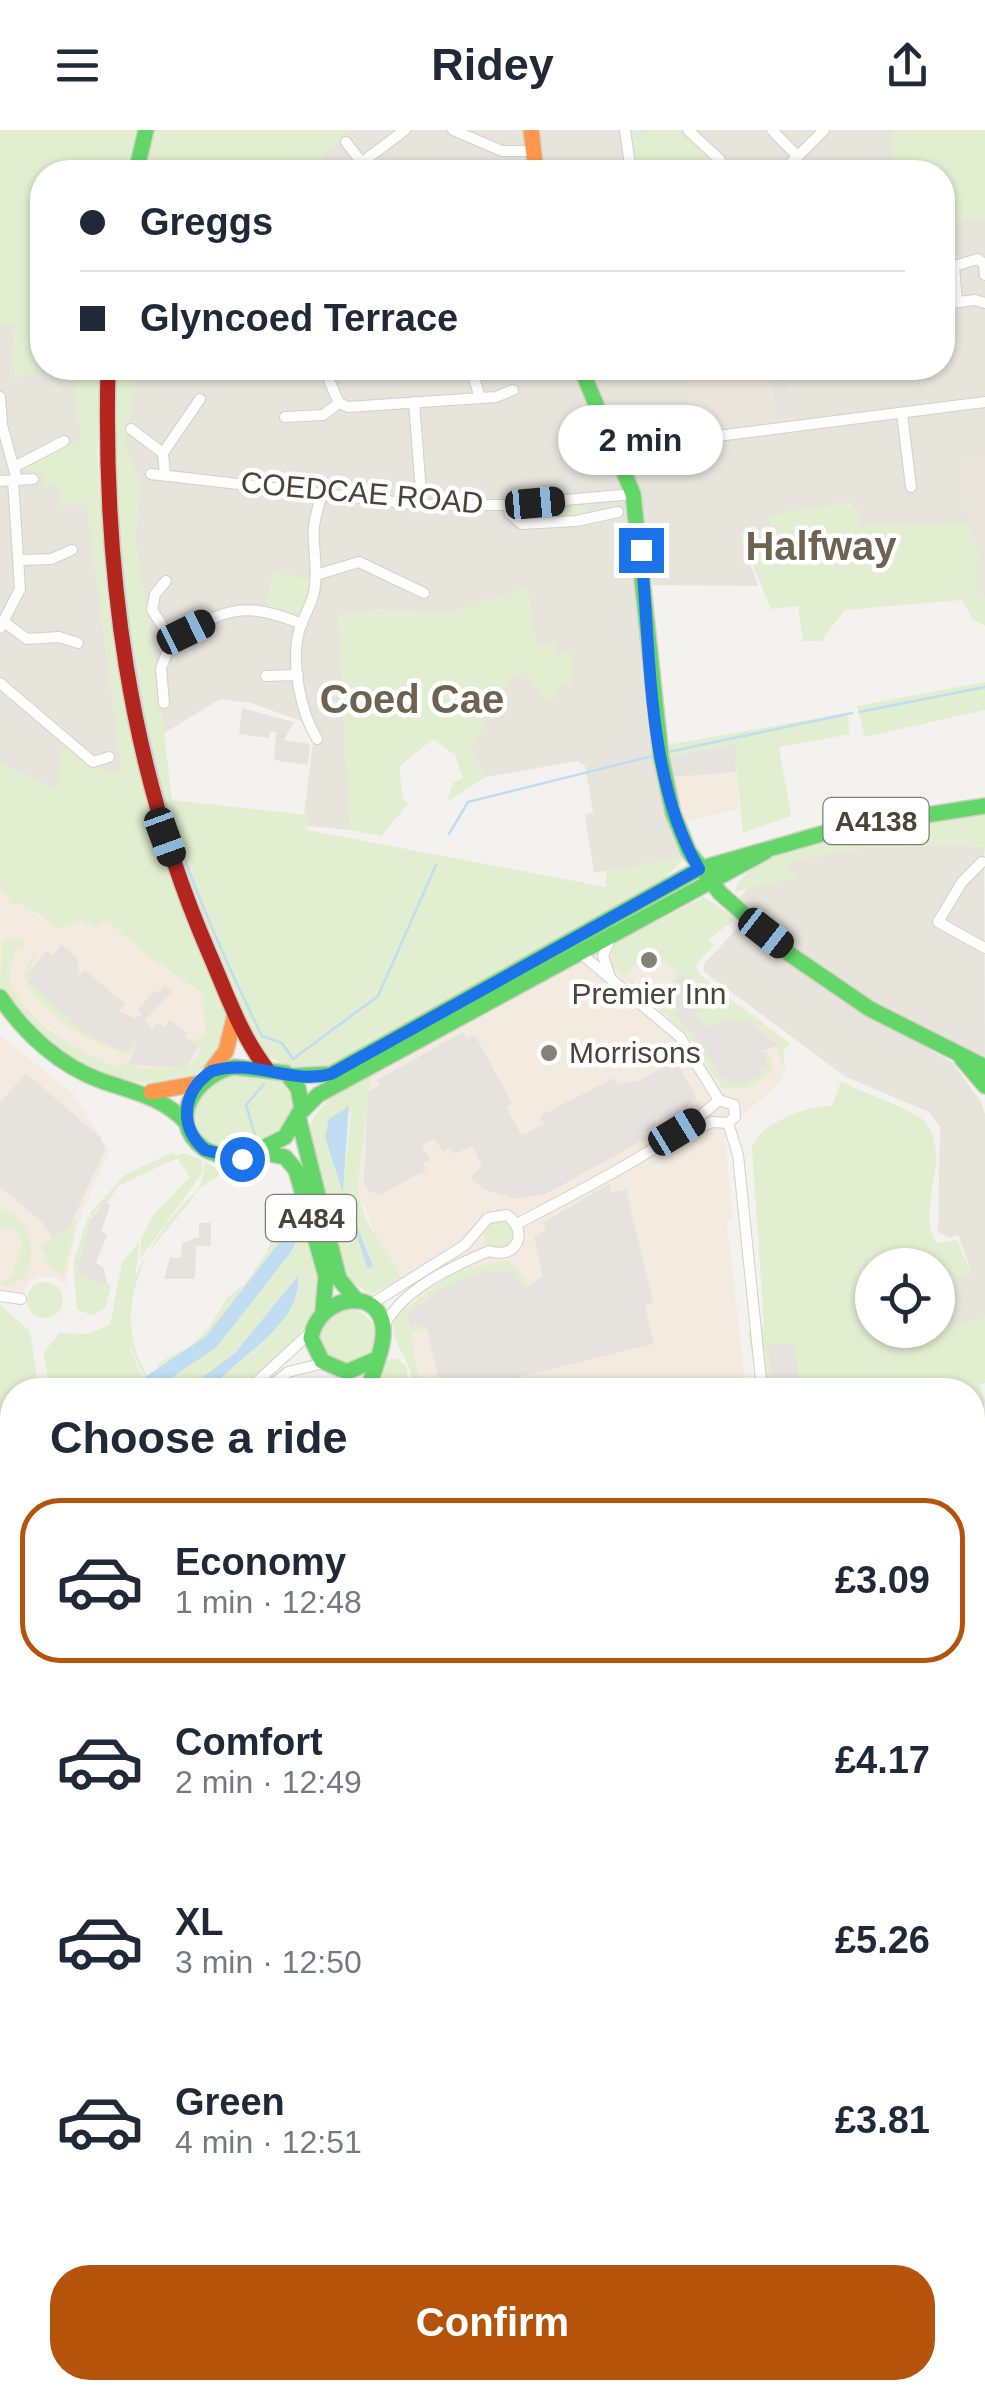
<!DOCTYPE html>
<html lang="en">
<head>
<meta charset="utf-8">
<style>
  :root { --surface:#fff; --page:#f6f6f7; --text:#1f2937; --muted:#747a83; --line:#e0e1e3; --accent:#b45309 }
  body { margin:0; font-family:Helvetica,sans-serif; background:var(--page); color:var(--text); height:100vh; display:flex; flex-direction:column; font-size:38px; white-space:nowrap }
  * { box-sizing:border-box; margin:0 }
  p { font-size:32px; color:var(--muted) }
  .icon { flex:none; width:55px; height:55px; fill:none; stroke:currentColor; stroke-width:2; stroke-linecap:round; stroke-linejoin:round }
  .map { position:relative; flex:1; overflow:hidden }
  .sheet { position:absolute; left:0px; top:1248px; width:985px; height:1022px; display:flex; flex-direction:column; background:var(--surface); border-radius:40px 40px 0 0; box-shadow:0 2px 8px #0004 }
  .sheet>* { flex:none }
  .guide { position:absolute; left:30px; top:30px; width:925px; height:220px; border-radius:40px; box-shadow:0 2px 8px #0004; display:grid; align-content:center; height:220px; padding:0 50px; background:var(--surface) }
  .controls { position:absolute; left:855px; top:1118px; display:grid; gap:20px }
  .controls a { display:grid; place-items:center; width:100px; height:100px; border-radius:50%; background:var(--surface); box-shadow:0 2px 8px #0004; font-size:50px }
  .end { position:absolute; width:45px; height:45px; margin:-22px; border:12px solid #1a73e8; background:#fff; box-shadow:0 0 0 5px #fff }
  .from { border-radius:50% }
  .bubble { position:absolute; height:70px; border-radius:35px; background:var(--surface); box-shadow:0 2px 8px #0004; font-size:32px; font-weight:700; line-height:70px; text-align:center }
  .car { position:absolute; width:30px; height:60px; margin:-30px -15px; border-radius:12px; box-shadow:0 0 8px 2px #0007; background:linear-gradient(#222 24%,#8ab4d8 0 40%,#222 0 76%,#8ab4d8 0 86%,#222 0) }
  .guide b { display:flex; align-items:center; gap:35px; height:95px; font-size:38px }
  .guide b+b { border-top:2px solid var(--line) }
  .guide i { width:25px; height:25px; background:var(--text) }
  ul { padding:0; list-style:none }
  li { display:flex; align-items:center; gap:30px; height:165px; margin:0 20px 15px; padding:0 30px; border:5px solid transparent; border-radius:40px }
  li div { flex:1 }
  li b { display:block; font-size:38px }
  li em { font-style:normal; font-weight:700 }
  li.selected { border-color:var(--accent) }
  li>.icon { width:90px; height:90px; stroke-width:1.5 }
  h2 { padding:0 50px; font-size:45px; line-height:120px }
  .cta { display:flex; gap:20px; margin-top:auto; padding:20px 50px }
  .cta a { flex:1; height:115px; border-radius:40px; background:var(--accent); color:#fff; font-size:40px; font-weight:700; line-height:115px; text-align:center }
  header { display:flex; justify-content:space-between; align-items:center; height:130px; padding:0 50px; background:var(--surface); font-size:45px; font-weight:700 }
  .map>svg:first-child { display:block }
</style>
</head>
<body>
<header><svg class="icon" aria-label="menu" viewBox="0 0 24 24"><path d="M4 6h16M4 12h16M4 18h16"/></svg>Ridey<svg class="icon" aria-label="share" viewBox="0 0 24 24"><path d="M12 15V3M7 8l5-5 5 5M5 13v7h14v-7"/></svg></header>
<div class="map">
<svg width="985" height="2268" viewBox="0 0 985 2268">
  <rect width="100%" height="100%" fill="#f4f2ee"/>
  <g fill="#e7e4dc">
    <polygon points="352,0 526,0 532,42 331,42 321,25"/>
    <polygon points="536,0 985,0 985,326 961,330 970,393 860,396 850,372 768,386 773,397 740,404 758,456 651,455 642,376 588,238 942,238 942,42 541,42"/>
    <polygon points="0,194 16,194 10,248 49,238 72,238 82,310 31,332 87,374 122,639 110,643 93,634 58,661 0,634"/>
    <polygon points="138,238 577,238 625,355 653,594 686,727 594,743 585,685 593,682 585,636 577,631 486,647 470,620 492,578 484,470 455,482 372,479 338,486 350,700 307,696 304,684 313,612 301,591 251,573 220,569 163,604 135,410 140,351 124,318"/>
    <polygon points="926,715 984,717 985,932 905,892 812,831 738,769 749,757 796,746 784,733 859,718"/>
    <polygon points="741,794 840,867 953,933 981,972 985,984 985,1188 949,1199 941,1170 941,1153 972,1144 958,1105 949,1108 938,1102 940,997 929,982 846,947 704,842 704,834"/>
    <polygon points="984,1271 985,2268 648,2268 659,2258 972,2258 972,1292"/>
  </g>
  <g fill="#f3ebdf">
    <polygon points="735,614 739,679 683,692 669,627"/>
    <polygon points="0,760 13,775 23,773 41,789 107,790 141,821 199,862 215,852 213,930 147,954 109,947 0,857"/>
    <polygon points="705,768 736,789 708,809 714,815 697,833 698,843 791,914 783,921 785,939 778,955 724,1001 733,1090 727,1092 746,1260 420,1260 411,1203 420,1200 406,1184 421,1174 378,1111 357,1060 371,947 572,833"/>
    <polygon points="0,906 73,963 109,1021 77,1095 65,1155 53,1147 37,1147 27,1154 21,1169 0,1166"/>
  </g>
  <polygon fill="#e6e2de" points="0,1514 12,1534 12,2258 257,2258 260,2268 0,2268"/>
  <g fill="#eae5da">
    <polygon points="645,238 798,238 794,241 797,289 692,301 685,245 648,249"/>
    <polygon points="985,326 985,470 976,461 975,412 971,409 961,329"/>
  </g>
  <g fill="#e1eecf" fill-rule="evenodd">
    <polygon points="0,0 139,0 129,42 42,42 42,238 49,238 10,249 16,195 0,194"/>
    <polygon points="151,0 352,0 321,25 331,42 141,42"/>
    <polygon points="630,0 638,0 640,6 651,0 680,0 711,28 719,42 636,42"/>
    <polygon points="893,0 985,0 985,89 943,91 942,42 894,42"/>
    <path d="M72,238H101L97,323L107,467L118,542L227,880C230,987 100,957 45,911C27,896 13,876 0,857L2,814L10,809L23,811V820L16,818C13,828 8,839 10,849C18,887 86,927 118,938L121,932L141,939L186,938L203,920L192,913L206,902L203,864L141,821L107,790L97,799L81,790L59,798L23,774L13,775L0,760V634L57,661L62,609L109,643L122,639L87,375L60,376L57,356H44L42,341L28,342L23,335L82,310Z"/>
    <path d="M113,238H138L125,318L140,351L135,410L155,528L172,670L307,685V700L606,757V741L686,727L666,747L338,934L302,942L262,924C243,896 232,858 218,827C137,641 101,439 113,238Z"/>
    <polygon points="850,371 850,377 858,378 861,396 970,393 971,409 979,417 977,461 985,470 985,496 973,490 962,470 845,480 821,511 803,511 798,476 771,479 740,404 772,398 768,385"/>
    <path d="M587,376L586,383C567,388 536,395 518,385L524,377Z"/>
    <polygon points="273,442 311,449 310,463 299,482 290,484 267,475"/>
    <path d="M527,456L537,516L550,515L554,509L557,524L573,523L571,555H557V566L548,572L523,542C491,559 491,594 470,620L486,647L447,672L453,653L463,648L455,625L433,609L399,637L403,668L408,674L381,706L350,700L338,486L372,479L455,482L485,467L495,469Z"/>
    <polygon points="985,552 985,580 865,607 857,576"/>
    <polygon points="847,583 850,604 779,617 791,686 743,703 734,614 669,627 667,615"/>
    <path d="M985,680V727L984,717L971,716L859,718L786,733L796,746L793,748L735,762C742,711 939,686 985,680Z"/>
    <polygon points="704,767 736,789 708,809 714,815 697,833 696,840 714,859 791,914 783,921 785,939 777,919 780,914 754,894 723,889 721,894 706,896 696,884 707,868 683,844 668,862 673,867 660,863 674,851 676,842 646,819 626,846 670,880 677,878 731,954 761,946 760,941 767,939 758,922 767,921 772,933 770,944 744,959 722,957 689,906 610,834 613,814"/>
    <path d="M32,826L35,828L28,844L90,906L126,922L142,903L131,925C99,918 29,879 24,844Z"/>
    <path d="M272,944L292,958L296,981C278,1010 249,1021 216,1018L196,999L194,971L218,945Z"/>
    <path d="M371,947L357,1060L366,1090L403,1149L371,1164L347,1150L308,1001C318,973 343,955 371,947ZM351,980L343,1061L325,1007Z"/>
    <path d="M841,951C861,963 915,979 925,992C954,1027 914,1079 937,1113L957,1110L972,1144L941,1153L949,1199L985,1188V1253L979,1255L985,1271L973,1292L972,1260H758L748,1202L764,1195L752,1017C760,993 808,975 832,976ZM872,1135H938V1200H872Z"/>
    <polygon points="174,1022 175,1026 184,1023 202,1030 203,1042 140,1129 141,1108 154,1084 190,1047 177,1028 118,1056 101,1082 98,1078 93,1087 89,1084 126,1044"/>
    <path d="M204,1032L223,1041C215,1050 207,1053 199,1059C158,1096 122,1153 133,1210C136,1227 148,1245 152,1258C70,1135 213,1089 204,1032Z"/>
    <path d="M299,1072C306,1097 326,1137 320,1164C311,1206 268,1230 241,1260H214L219,1250C244,1226 304,1186 298,1147L235,1223L199,1250L195,1260H170L157,1234L192,1215L208,1199L228,1167L244,1155L265,1125L279,1090Z"/>
    <path d="M0,1080C31,1088 38,1119 26,1146L12,1155H0V1154L13,1145L22,1111L15,1100L0,1096Z"/>
    <polygon points="88,1086 91,1089 76,1145 107,1156 111,1153 106,1177 93,1186 77,1179 73,1134"/>
    <circle cx="499" cy="1104" r="15"/>
    <polygon points="77,1090 63,1146 50,1137 41,1115"/>
    <path d="M139,1112C136,1173 112,1190 146,1253L137,1260H51L43,1224L59,1203L87,1204L110,1195L122,1133Z"/>
    <path d="M508,1130L531,1156L525,1160L509,1142C473,1132 436,1167 407,1185L427,1199L411,1203L420,1260H414C413,1229 387,1212 395,1186L455,1142Z"/>
    <circle cx="45" cy="1170" r="18"/>
    <polygon points="0,1175 30,1201 39,1260 12,1260 12,1493 0,1471"/>
    <circle cx="347" cy="1208" r="29"/>
    <polygon points="396,1228 407,1237 408,1260 373,1260 387,1230"/>
    <polygon points="0,1481 12,1503 12,1552 0,1561"/>
    <polygon points="498,2258 659,2258 648,2268 498,2268"/>
  </g>
  <g fill="#e6e3df">
    <polygon points="792,250 788,262 794,262 796,285 776,286 771,253"/>
    <polygon points="242,578 294,592 284,610 310,614 308,635 274,630 276,602 270,602 269,608 239,604"/>
    <polygon points="735,614 736,642 672,647 669,627"/>
    <polygon points="61,814 77,828 79,845 85,840 125,874 120,881 134,888 142,885 138,880 155,860 159,863 165,856 172,862 145,890 152,900 157,893 165,897 169,890 187,902 185,907 198,916 186,938 128,935 141,903 126,922 108,915 90,906 28,852 32,848 28,844 47,821 53,825"/>
    <polygon points="682,843 707,860 703,865 708,869 696,884 706,896 721,894 722,889 750,892 780,915 758,922 765,924 768,939 760,941 761,947 731,954 728,948 723,950 696,906 674,884 678,879 667,862"/>
    <polygon points="463,902 467,908 475,905 512,973 506,978 522,1006 544,994 540,986 614,948 619,954 639,951 667,935 679,935 696,967 688,975 691,981 670,992 666,987 655,986 656,996 642,1004 645,1009 546,1064 518,1069 483,1059 471,1047 482,1036 472,1016 455,1024 450,1018 443,1022 434,1008 422,1015 430,1030 423,1033 426,1040 378,1066 375,1061 370,1064 364,1052 368,962 380,955 377,950"/>
    <polygon points="26,943 100,1007 105,1020 70,1095 53,1107 40,1090 0,1057 0,973"/>
    <polygon points="609,1054 611,1063 626,1059 653,1172 645,1175 654,1214 465,1260 458,1260 455,1252 440,1255 427,1199 416,1195 411,1198 406,1184 446,1156 484,1141 509,1142 526,1159 543,1146 534,1107 546,1099 543,1093"/>
    <polygon points="106,1072 110,1075 101,1102 107,1105 96,1133 103,1137 108,1156 76,1145 91,1089"/>
    <polygon points="199,1093 211,1093 211,1116 196,1116 195,1149 164,1149 170,1127 181,1128 182,1113 199,1107"/>
    <polygon points="794,1213 799,1249 793,1250 794,1256 779,1258 778,1252 772,1252 767,1216"/>
  </g>
  <g fill="#c0ddf1">
    <polygon points="349,976 343,1062 373,1136 369,1138 367,1137 325,1007 329,989"/>
    <path d="M298,1146C302,1189 251,1219 219,1250L214,1260H195L199,1250L235,1223Z"/>
  </g>
  <g fill="none" stroke-linecap="round" stroke-linejoin="round">
    <g stroke="#c0ddf1" stroke-width="2.5">
      <polyline points="115,266 116,238"/>
      <path d="M114,334C122,457 135,585 175,702C199,773 229,839 262,906L282,913L293,929L378,866L436,735"/>
      <polyline points="859,582 985,557"/>
      <polyline points="668,622 852,583"/>
      <polyline points="449,704 468,672 653,626"/>
      <polyline points="256,1009 246,975 264,954"/>
    </g>
    <g stroke="#c0ddf1" stroke-width="15">
      <polyline points="139,1260 211,1212 283,1120 291,1106 290,1088"/>
      <polyline points="0,1316 12,1313"/>
    </g>
    <defs>
      <g id="street">
        <polyline points="453,0 502,21 533,21"/>
        <polyline points="625,0 631,42"/>
        <polyline points="688,0 720,30"/>
        <polyline points="772,0 798,27"/>
        <polyline points="346,12 369,42"/>
        <polyline points="361,33 405,0"/>
        <polyline points="782,42 824,0"/>
        <polyline points="957,172 954,136 978,129 984,134 985,145"/>
        <polyline points="942,174 975,170 985,173"/>
        <polyline points="336,238 329,250 339,273 348,277 496,267 513,260"/>
        <polyline points="471,238 480,268"/>
        <polyline points="0,267 2,295 17,350"/>
        <polyline points="414,272 422,375"/>
        <polyline points="902,283 911,357"/>
        <polyline points="285,287 323,285 339,273"/>
        <polyline points="131,299 163,323"/>
        <polyline points="616,319 985,272"/>
        <polyline points="16,336 64,311"/>
        <polyline points="151,344 422,375 508,375 633,364"/>
        <polyline points="165,345 163,323 200,269"/>
        <polyline points="0,351 33,349"/>
        <polyline points="508,375 510,384 522,394 576,391 618,382"/>
        <polyline points="21,430 51,429 72,420"/>
        <polyline points="316,445 359,432 424,463"/>
        <polyline points="166,451 155,464 152,480 172,510"/>
        <polyline points="4,492 27,509 59,507 78,513"/>
        <polyline points="0,498 20,459 13,350"/>
        <polyline points="266,546 298,545"/>
        <polyline points="0,553 93,632 109,627"/>
        <path d="M164,573L161,538L172,510C225,479 243,470 302,494"/>
        <path d="M317,609C300,581 291,533 299,501C303,486 314,472 315,456C319,416 305,409 323,363"/>
        <polyline points="982,732 962,752 938,792 985,818"/>
        <polyline points="579,822 680,907 719,970"/>
        <polyline points="610,847 603,826 611,807"/>
        <polyline points="719,970 734,975 735,987 728,993"/>
        <polyline points="728,993 738,1025 762,1260"/>
        <polyline points="676,1009 712,992 728,993"/>
        <path d="M517,1094C586,1057 662,1021 719,970"/>
        <polyline points="0,1166 21,1169"/>
        <path d="M368,1176L465,1115L488,1088L507,1085C530,1103 516,1130 489,1121C451,1137 403,1159 384,1196"/>
        <polyline points="248,1260 312,1201"/>
        <polyline points="266,1260 288,1242 324,1233"/>
        <polyline points="972,1519 985,1521"/>
        <polyline points="972,1676 985,1676"/>
        <polyline points="972,1861 985,1859"/>
        <polyline points="973,1937 985,1938"/>
        <polyline points="972,2230 985,2220"/>
        <polyline points="927,2268 940,2258"/>
      </g>
      <g id="fast">
        <polyline points="136,42 146,0"/>
        <polyline points="581,238 633,364 661,627 673,683 689,722 720,763 788,823 870,879 985,937"/>
        <path d="M0,867C25,904 60,936 102,951C134,962 162,967 186,992"/>
        <polyline points="962,929 985,956"/>
        <path d="M234,937L286,943L298,958L302,978L285,1007L241,1029C230,1026 212,1025 203,1018C165,988 198,944 234,937Z"/>
        <polyline points="291,946 331,944 699,739 842,698 985,676"/>
        <polyline points="302,981 318,965 765,722"/>
        <polyline points="299,990 339,1149 357,1171"/>
        <polyline points="259,1022 285,1027 296,1040 326,1146 323,1180"/>
        <path d="M368,1260C373,1240 385,1218 383,1197C378,1155 318,1166 311,1208L322,1231L347,1242L377,1229"/>
      </g>
      <g id="slow">
        <polyline points="531,0 536,42"/>
        <polyline points="211,941 226,921 235,884"/>
        <polyline points="151,962 196,954"/>
        <polyline points="376,2268 377,2258"/>
      </g>
      <path id="jam" d="M108,238C103,440 128,636 209,823C226,862 240,904 266,938"/>
    </defs>
    <use href="#street" stroke="#d2d0cb" stroke-width="12"/>
    <use href="#fast" stroke="#d3cfc5" stroke-width="18"/>
    <use href="#slow" stroke="#d3cfc5" stroke-width="18"/>
    <use href="#jam" stroke="#d3cfc5" stroke-width="18"/>
    <use href="#street" stroke="#fdfdfc" stroke-width="10"/>
    <use href="#fast" stroke="#63d668" stroke-width="15"/>
    <use href="#slow" stroke="#ff974d" stroke-width="15"/>
    <use href="#jam" stroke="#b3261e" stroke-width="15"/>
  </g>
  <g fill="none" stroke-linecap="round" stroke-linejoin="round">
    <path stroke="#1a73e8" stroke-width="12" d="M242,1029L205,1020C178,996 182,961 212,941C254,928 291,955 331,944L699,739C646,650 651,521 641,420"/>
  </g>
  <g fill="#868178" stroke="#fff" stroke-width="4">
    <circle cx="649" cy="830" r="10"/>
    <circle cx="549" cy="923" r="10"/>
  </g>
  <g text-anchor="middle" stroke-width="9" stroke-linejoin="round" paint-order="stroke">
    <g fill="#fff" stroke="#817c74" stroke-width="2.5">
      <rect x="823.5" y="668" width="105" height="46" rx="8"/>
      <rect x="266" y="1065" width="90" height="46" rx="8"/>
    </g>
    <g font-size="28" font-weight="bold" fill="#4b4439">
      <text x="876" y="701">A4138</text>
      <text x="311" y="1098">A484</text>
    </g>
    <g font-size="30" fill="#4b4439" stroke="#fff">
      <text transform="translate(362 363) rotate(5)" y="10">COEDCAE ROAD</text>
    </g>
    <g font-size="30" fill="#4b4439" stroke="#fff">
      <text x="649" y="874">Premier Inn</text>
      <text x="569" y="933" text-anchor="start">Morrisons</text>
    </g>
    <g font-size="40" font-weight="bold" fill="#6e6250" stroke="#fff">
      <text x="821" y="430">Halfway</text>
      <text x="412" y="583">Coed Cae</text>
    </g>
  </g>
</svg>
<div class="controls">
<a><svg class="icon" aria-label="locate" viewBox="0 0 24 24"><circle cx="12" cy="12" r="6"/><path d="M12 2v4M12 18v4M2 12h4M18 12h4"/></svg></a>
</div>
<i class="end from" style="left:242px;top:1029px"></i>
<i class="end" style="left:641px;top:420px"></i>
<div class="bubble" style="left:558px;top:275px;width:165px">2 min</div>
<i class="car" style="left:535px;top:373px;rotate:85deg"></i>
<i class="car" style="left:186px;top:502px;rotate:64deg"></i>
<i class="car" style="left:165px;top:707px;rotate:160deg"></i>
<i class="car" style="left:766px;top:803px;rotate:128deg"></i>
<i class="car" style="left:677px;top:1002px;rotate:59deg"></i>
<div class="guide">
<b><i class="from"></i>Greggs</b>
<b><i></i>Glyncoed Terrace</b>
</div>
<section class="sheet">
<h2>Choose a ride</h2>
<ul>
<li class="selected"><svg class="icon" aria-label="car" viewBox="0 0 24 24"><path d="M5 17H2v-5l4-1 3-4h7l3 4 3 1v5h-3M9 17h6M6 11h13"/><circle cx="7" cy="17" r="2"/><circle cx="17" cy="17" r="2"/></svg><div><b>Economy</b><p>1 min · 12:48</p></div><em>£3.09</em></li>
<li><svg class="icon" aria-label="car" viewBox="0 0 24 24"><path d="M5 17H2v-5l4-1 3-4h7l3 4 3 1v5h-3M9 17h6M6 11h13"/><circle cx="7" cy="17" r="2"/><circle cx="17" cy="17" r="2"/></svg><div><b>Comfort</b><p>2 min · 12:49</p></div><em>£4.17</em></li>
<li><svg class="icon" aria-label="car" viewBox="0 0 24 24"><path d="M5 17H2v-5l4-1 3-4h7l3 4 3 1v5h-3M9 17h6M6 11h13"/><circle cx="7" cy="17" r="2"/><circle cx="17" cy="17" r="2"/></svg><div><b>XL</b><p>3 min · 12:50</p></div><em>£5.26</em></li>
<li><svg class="icon" aria-label="car" viewBox="0 0 24 24"><path d="M5 17H2v-5l4-1 3-4h7l3 4 3 1v5h-3M9 17h6M6 11h13"/><circle cx="7" cy="17" r="2"/><circle cx="17" cy="17" r="2"/></svg><div><b>Green</b><p>4 min · 12:51</p></div><em>£3.81</em></li>
</ul>
<div class="cta"><a>Confirm</a></div>
</section>
</div>
</body>
</html>
